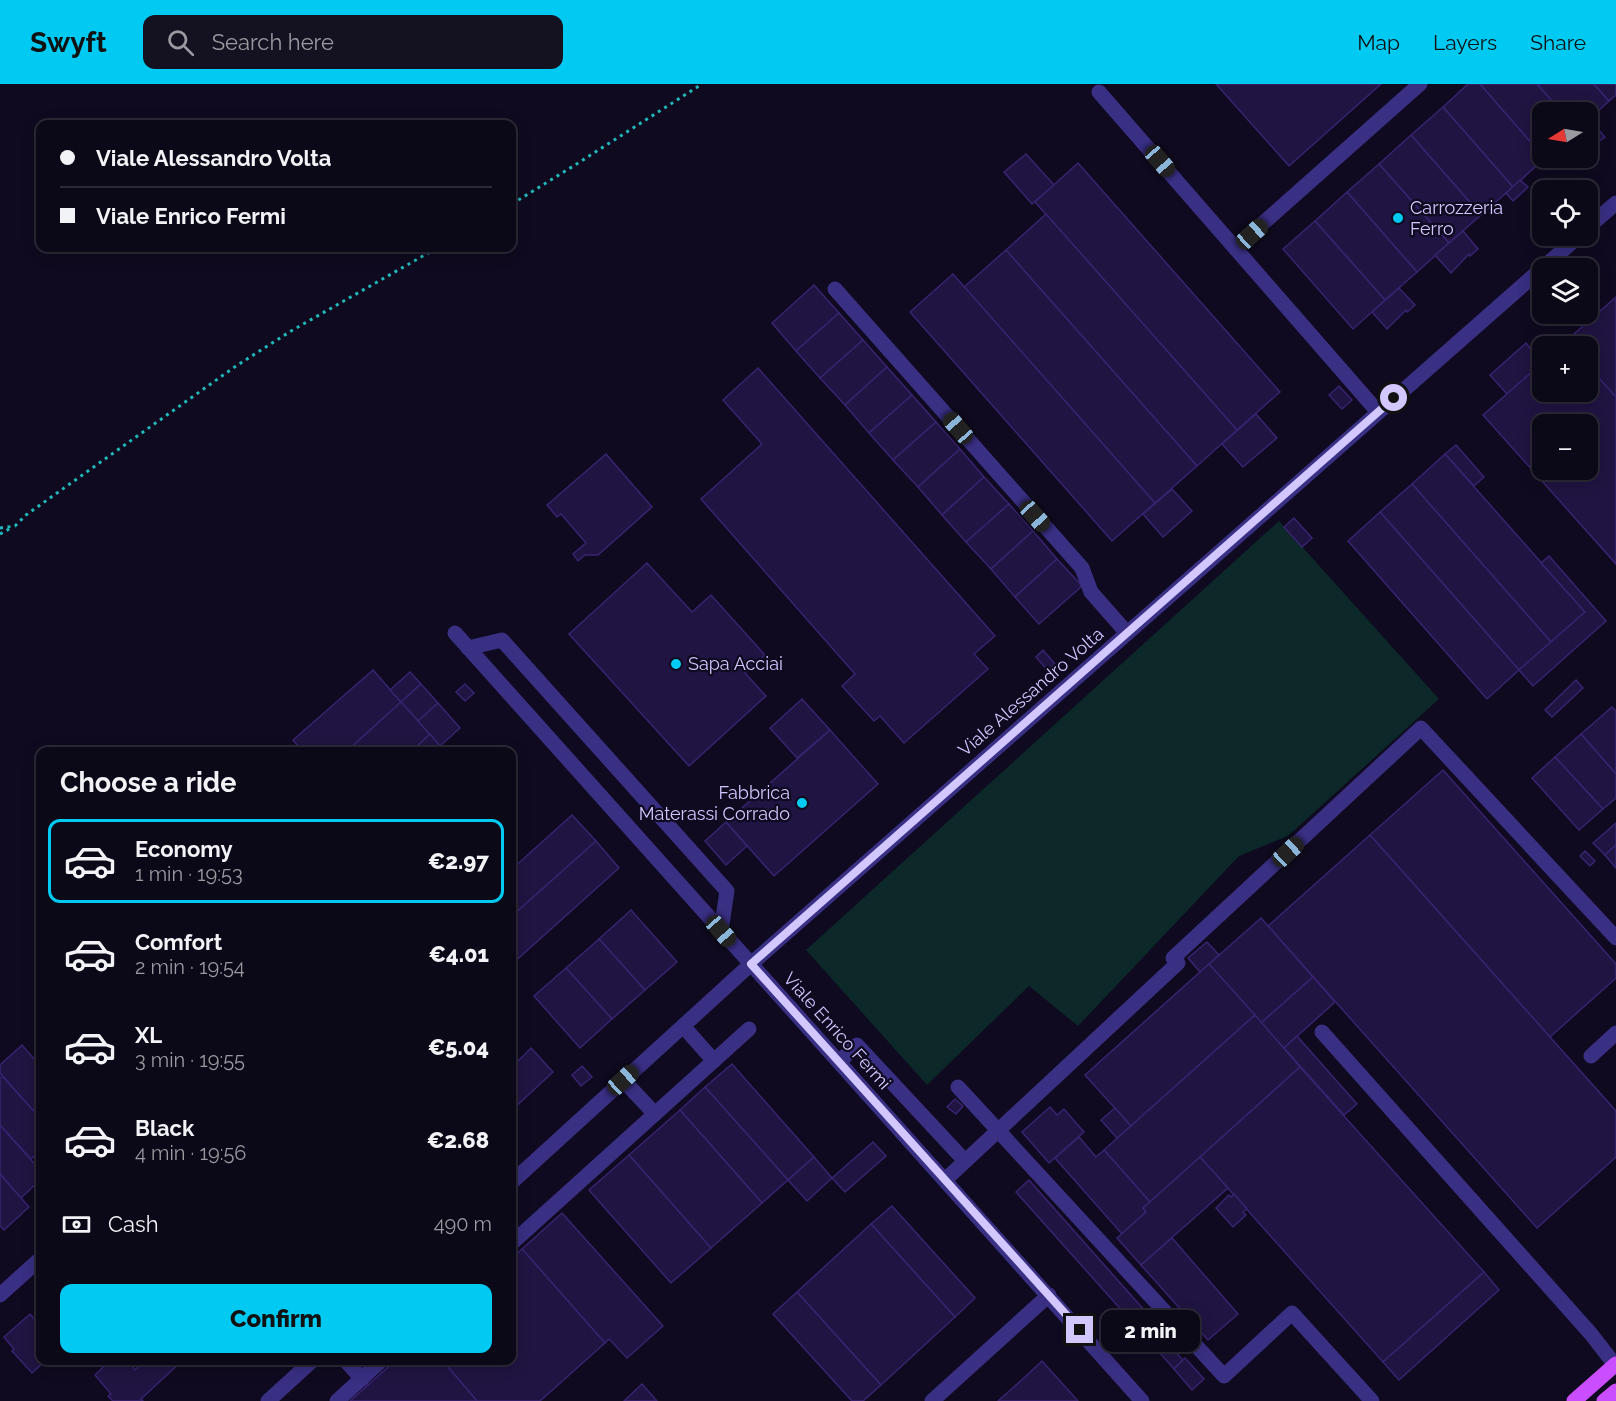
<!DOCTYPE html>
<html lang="en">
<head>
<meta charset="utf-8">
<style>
  :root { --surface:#0b0817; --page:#141120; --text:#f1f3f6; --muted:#9a9aa1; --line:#2b2936; --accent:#00c9f2 }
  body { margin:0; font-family:Raleway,sans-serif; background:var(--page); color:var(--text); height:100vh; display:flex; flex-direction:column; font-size:22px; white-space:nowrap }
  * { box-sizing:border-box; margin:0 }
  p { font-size:20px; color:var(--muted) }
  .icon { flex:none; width:33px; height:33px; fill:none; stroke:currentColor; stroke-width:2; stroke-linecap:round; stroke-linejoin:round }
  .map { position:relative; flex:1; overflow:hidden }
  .panel { position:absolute; left:36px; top:663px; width:480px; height:618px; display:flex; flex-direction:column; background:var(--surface); border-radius:12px; box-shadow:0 3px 15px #0003,0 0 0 2px var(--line) }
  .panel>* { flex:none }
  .top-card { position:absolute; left:36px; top:36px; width:480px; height:132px; border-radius:12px; box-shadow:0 3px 15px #0003,0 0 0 2px var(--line); display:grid; align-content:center; height:132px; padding:0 24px; background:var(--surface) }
  .needle { width:39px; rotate:259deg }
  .buttons { position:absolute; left:1532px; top:18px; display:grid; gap:12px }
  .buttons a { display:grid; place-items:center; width:66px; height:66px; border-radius:12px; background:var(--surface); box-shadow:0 3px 15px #0003,0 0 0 2px var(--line); font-size:30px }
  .end { position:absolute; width:27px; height:27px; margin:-14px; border:8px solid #d2c7ff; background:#111; box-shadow:0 0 0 3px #111 }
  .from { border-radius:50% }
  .bubble { position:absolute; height:42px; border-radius:12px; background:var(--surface); box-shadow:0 3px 15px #0003,0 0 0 2px var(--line); font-size:20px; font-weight:800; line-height:42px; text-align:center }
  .car { position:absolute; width:18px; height:36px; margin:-18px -9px; border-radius:8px; box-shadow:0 0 4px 2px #0007; background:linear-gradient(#222 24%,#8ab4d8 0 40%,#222 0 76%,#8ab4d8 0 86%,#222 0) }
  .top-card b { display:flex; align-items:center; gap:21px; height:57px; font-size:22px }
  .top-card b+b { border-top:2px solid var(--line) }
  .top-card i { width:15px; height:15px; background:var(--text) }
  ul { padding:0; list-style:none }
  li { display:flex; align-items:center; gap:18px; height:84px; margin:0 12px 9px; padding:0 12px; border:3px solid transparent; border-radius:12px }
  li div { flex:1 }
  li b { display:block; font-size:22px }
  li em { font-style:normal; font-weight:800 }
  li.current { border-color:var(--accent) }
  li>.icon { width:54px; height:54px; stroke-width:1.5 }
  h2 { padding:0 24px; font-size:27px; line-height:72px }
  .pay { display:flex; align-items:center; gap:15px; height:66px; padding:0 24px; font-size:22px }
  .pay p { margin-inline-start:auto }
  .button { display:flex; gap:12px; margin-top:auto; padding:12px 24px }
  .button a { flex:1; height:69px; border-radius:12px; background:var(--accent); color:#111; font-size:24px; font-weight:800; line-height:69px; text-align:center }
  header { display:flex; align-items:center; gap:36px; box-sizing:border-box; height:84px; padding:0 30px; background:var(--accent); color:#111 }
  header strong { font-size:28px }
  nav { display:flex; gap:33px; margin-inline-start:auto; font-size:21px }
  .search { width:420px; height:54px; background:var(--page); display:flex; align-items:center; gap:15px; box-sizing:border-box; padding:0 21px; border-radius:12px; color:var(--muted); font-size:22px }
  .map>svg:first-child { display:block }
</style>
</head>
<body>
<header>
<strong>Swyft</strong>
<div class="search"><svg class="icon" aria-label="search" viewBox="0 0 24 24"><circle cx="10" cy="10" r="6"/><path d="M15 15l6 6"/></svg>Search here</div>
<nav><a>Map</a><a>Layers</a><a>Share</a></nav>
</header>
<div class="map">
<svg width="1616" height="1317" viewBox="0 0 1616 1317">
  <rect width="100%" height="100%" fill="#0f0a1f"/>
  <polygon fill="#0c2829" points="1279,437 1439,615 1288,752 1239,772 1078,942 1029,902 927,1001 806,866"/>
  <g fill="#201442" stroke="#382370" stroke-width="1.5" fill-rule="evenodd">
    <polygon points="1216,0 1381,0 1289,82"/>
    <polygon points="1468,0 1480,0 1542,71 1542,74 1545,74 1513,103 1443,23"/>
    <polygon points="1480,0 1537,0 1562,28 1542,28 1542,71"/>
    <polygon points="1537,0 1594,0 1609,17 1587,37 1587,28 1562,28"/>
    <polygon points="1594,0 1616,0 1616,11 1609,17"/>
    <polygon points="1443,23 1513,103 1481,131 1411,51"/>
    <polygon points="1589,35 1605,53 1587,65 1587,37"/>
    <polygon points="1411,51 1481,131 1449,159 1379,80"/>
    <polygon points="1026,70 1054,101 1032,120 1004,88"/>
    <polygon points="1078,79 1280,308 1237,346 1035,118"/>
    <polygon points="1379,80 1449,159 1417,188 1347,108"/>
    <polygon points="1520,96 1528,103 1513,117 1506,109"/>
    <polygon points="1347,108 1417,188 1385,216 1315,137"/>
    <polygon points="1046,130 1237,346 1197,382 1006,166"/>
    <polygon points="1315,137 1385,216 1353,245 1283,165"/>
    <polygon points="1463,147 1478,165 1470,172 1469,170 1451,189 1435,171"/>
    <polygon points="1006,166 1197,382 1155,419 964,203"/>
    <polygon points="953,190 1155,419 1112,457 910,228"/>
    <polygon points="814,201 839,229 796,267 772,239"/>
    <polygon points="1399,204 1415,221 1407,228 1406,226 1387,245 1372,228"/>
    <polygon points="1616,213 1616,313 1587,281 1587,262 1571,262 1566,257"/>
    <polygon points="839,229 863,256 820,294 796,267"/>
    <polygon points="863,256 887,283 845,321 820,294"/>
    <polygon points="1526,259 1542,279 1507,310 1490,291"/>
    <path d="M1542,279V308H1587V281L1616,313V480L1483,331ZM1542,340H1587V386H1542Z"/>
    <polygon points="887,283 912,311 869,349 845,321"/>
    <polygon points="758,284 995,552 974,570 988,585 904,659 880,632 874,637 842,602 855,590 701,415 762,360 723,316"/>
    <polygon points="1339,302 1352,316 1342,325 1329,311"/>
    <polygon points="912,311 936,338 893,376 869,349"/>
    <polygon points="1256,330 1277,354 1243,383 1222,360"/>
    <polygon points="936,338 960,365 918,403 893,376"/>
    <polygon points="1456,361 1484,393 1474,402 1445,370"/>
    <polygon points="960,365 984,393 942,431 918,403"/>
    <polygon points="606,370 652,423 598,471 585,471 578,477 573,470 586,459 561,430 557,433 547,421"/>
    <polygon points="1445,370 1585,528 1551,558 1412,400"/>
    <polygon points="984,393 1009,420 966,458 942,431"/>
    <polygon points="1412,400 1551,558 1519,586 1380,428"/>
    <polygon points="1172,405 1192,427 1163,453 1143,430"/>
    <polygon points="1009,420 1033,447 991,485 966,458"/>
    <polygon points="1380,428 1519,586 1487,615 1348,457"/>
    <polygon points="1294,434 1312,454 1302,463 1284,443"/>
    <polygon points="1033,447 1057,475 1015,513 991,485"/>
    <polygon points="1549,472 1606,537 1533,602 1519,586 1585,528 1541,479"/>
    <polygon points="1057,475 1082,502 1039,540 1015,513"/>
    <polygon points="647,479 692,528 711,511 765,571 745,589 766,612 689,682 569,550"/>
    <polygon points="1043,566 1055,580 1048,587 1036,573"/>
    <polygon points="373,586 401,618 346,668 303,668 293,656"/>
    <polygon points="410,588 421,600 401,618 390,606"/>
    <polygon points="1576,596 1583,604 1552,633 1545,626"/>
    <polygon points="421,600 438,619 418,637 401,618"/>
    <polygon points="465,600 474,609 465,617 456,608"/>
    <polygon points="802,615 830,646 797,674 770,644"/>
    <polygon points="401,618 430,650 411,668 346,668"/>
    <polygon points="438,619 460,644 440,662 418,637"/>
    <polygon points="1612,623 1616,627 1616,690 1581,650"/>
    <polygon points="830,646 878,700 774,792 726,738"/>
    <polygon points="430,650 445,668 411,668"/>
    <polygon points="1581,650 1616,690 1616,714 1603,725 1555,673"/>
    <polygon points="1555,673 1603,725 1579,746 1532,694"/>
    <polygon points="1443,686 1616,880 1616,894 1550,953 1370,751"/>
    <polygon points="572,731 596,757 512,832 512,785"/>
    <polygon points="726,738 747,762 726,781 705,757"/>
    <polygon points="1616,739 1616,761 1605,771 1593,759"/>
    <polygon points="1370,751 1616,1027 1616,1073 1537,1144 1268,842"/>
    <polygon points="596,757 619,784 512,880 512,832"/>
    <polygon points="1616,761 1616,784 1605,771"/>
    <polygon points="1585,767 1595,777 1590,782 1580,772"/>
    <polygon points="631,826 677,878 645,906 599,855"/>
    <polygon points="1261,834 1313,893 1261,939 1209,880"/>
    <polygon points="599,855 645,906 612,935 566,884"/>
    <polygon points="1207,858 1219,871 1200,888 1188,874"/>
    <polygon points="1209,880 1255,931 1131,1042 1085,991"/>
    <polygon points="566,884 612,935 580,964 534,912"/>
    <polygon points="1313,893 1335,918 1284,964 1261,939"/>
    <polygon points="1255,931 1300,983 1150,1118 1104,1066"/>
    <polygon points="1297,952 1357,1020 1344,1031 1284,964"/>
    <polygon points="22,961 40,982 40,1034 0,989 0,981"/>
    <polygon points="531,964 553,988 512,1026 512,983"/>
    <polygon points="732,980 814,1073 788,1096 705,1003"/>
    <polygon points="582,982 592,993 581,1002 572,991"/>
    <polygon points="1300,983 1484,1188 1383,1278 1200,1073"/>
    <polygon points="2,992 40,1034 40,1067 31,1075 0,1041 0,994"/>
    <polygon points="705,1003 788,1096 762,1119 680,1026"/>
    <polygon points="955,1015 963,1022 956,1030 947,1023"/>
    <polygon points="1050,1023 1057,1031 1064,1025 1084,1048 1049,1079 1022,1048"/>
    <polygon points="1115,1024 1131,1042 1117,1054 1101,1036"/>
    <polygon points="680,1026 762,1119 711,1164 629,1071"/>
    <polygon points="0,1041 40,1086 40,1096 21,1114 0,1090"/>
    <polygon points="1079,1053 1096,1073 1104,1066 1150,1118 1143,1124 1146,1128 1122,1150 1055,1074"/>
    <polygon points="873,1058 886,1072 845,1108 832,1094"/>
    <polygon points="629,1071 711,1164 671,1199 589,1106"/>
    <polygon points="814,1073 832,1094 807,1117 788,1096"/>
    <polygon points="1200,1073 1228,1104 1141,1181 1117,1154 1146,1128 1143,1124"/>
    <polygon points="0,1090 29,1123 4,1146 0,1142"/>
    <polygon points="1029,1096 1168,1253 1164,1256 1183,1276 1174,1285 1016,1108"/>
    <polygon points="1234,1110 1247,1125 1243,1128 1246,1131 1233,1143 1216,1124 1229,1111 1231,1113"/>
    <polygon points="892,1122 975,1214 955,1233 871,1140"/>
    <polygon points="562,1129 663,1242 627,1274 609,1255 605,1259 522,1165"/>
    <polygon points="871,1140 955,1233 881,1301 797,1208"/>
    <polygon points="1172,1154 1238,1230 1208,1256 1141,1181"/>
    <polygon points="522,1165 605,1259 540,1317 477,1317 442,1276 512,1276 512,1174"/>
    <polygon points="1484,1188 1499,1206 1399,1296 1383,1278"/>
    <polygon points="797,1208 881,1301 863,1317 852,1317 773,1230"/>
    <polygon points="30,1230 40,1242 40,1276 46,1276 32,1289 12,1267 14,1265 4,1253"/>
    <polygon points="1185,1274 1204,1295 1192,1306 1174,1285"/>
    <polygon points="111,1276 127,1276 135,1286 145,1276 183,1276 141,1315 143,1317 113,1317 108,1312 111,1310 95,1291"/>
    <polygon points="396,1276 442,1276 477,1317 350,1317"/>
    <polygon points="1042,1277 1078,1317 998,1317 1026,1292"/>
    <polygon points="642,1300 657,1317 624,1317"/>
  </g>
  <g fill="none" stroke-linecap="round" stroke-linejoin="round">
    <g stroke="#20b9ba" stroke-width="3" stroke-dasharray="3 4.5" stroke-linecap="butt">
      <polyline points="512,120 575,81 702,0"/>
      <polyline points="0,444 15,442 26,431 236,282 291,247 437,164"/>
      <polyline points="0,450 11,444"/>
    </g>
    <g stroke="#392f83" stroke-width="15">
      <polyline points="1099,8 1378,328"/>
      <polyline points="1587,144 1616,119"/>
      <polyline points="1235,164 1420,0"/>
      <polyline points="835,205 1082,484 1091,508 1127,549"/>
      <polyline points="455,549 1142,1317"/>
      <polyline points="468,564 502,556 727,807 721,847"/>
      <polyline points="683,942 714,977"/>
      <polyline points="1322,948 1591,1250 1615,1281"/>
      <polyline points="1591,972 1616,949"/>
      <polyline points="839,978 857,961 965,1077"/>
      <polyline points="623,996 655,1030"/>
      <polyline points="958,1003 1224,1292 1292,1229 1372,1317"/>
      <polyline points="945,1096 1178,879 1173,874 1421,644 1616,854"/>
      <polyline points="512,1098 751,880 1579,152"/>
      <polyline points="512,1159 749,945"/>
      <polyline points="0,1211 40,1175"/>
      <polyline points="345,1276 362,1295"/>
      <polyline points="268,1317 313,1276"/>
      <polyline points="337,1317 382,1276"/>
      <polyline points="932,1317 1049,1211"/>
    </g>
    <g stroke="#ca4eff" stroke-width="15">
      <polyline points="1574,1317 1616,1280"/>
      <polyline points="1604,1317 1616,1307"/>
    </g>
  </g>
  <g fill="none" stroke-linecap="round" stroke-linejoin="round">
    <polyline stroke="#d2c7ff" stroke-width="8" points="1080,1246 751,880 1394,314"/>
  </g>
  <g fill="#00c9f2" stroke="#0f0a1f" stroke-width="2">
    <circle cx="1398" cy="134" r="6"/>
    <circle cx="676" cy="580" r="6"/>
    <circle cx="802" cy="719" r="6"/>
  </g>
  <g text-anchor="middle" stroke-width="4.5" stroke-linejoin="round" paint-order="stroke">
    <g font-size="18" fill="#d2c7ff" stroke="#0f0a1f" text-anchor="start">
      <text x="1410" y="130">Carrozzeria<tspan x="1410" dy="21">Ferro</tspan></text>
      <text x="688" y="586">Sapa Acciai</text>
      <text x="790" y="715" text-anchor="end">Fabbrica<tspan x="790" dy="21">Materassi Corrado</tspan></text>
    </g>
    <g font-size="18" fill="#d2c7ff" stroke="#0f0a1f">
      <text transform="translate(1031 608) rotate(-41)" y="6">Viale Alessandro Volta</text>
      <text transform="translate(837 947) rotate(48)" y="6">Viale Enrico Fermi</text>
    </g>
  </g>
</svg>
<div class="buttons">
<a><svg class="needle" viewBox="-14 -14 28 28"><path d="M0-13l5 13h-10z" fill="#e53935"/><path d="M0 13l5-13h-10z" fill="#9a9aa1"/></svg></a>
<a><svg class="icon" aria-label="locate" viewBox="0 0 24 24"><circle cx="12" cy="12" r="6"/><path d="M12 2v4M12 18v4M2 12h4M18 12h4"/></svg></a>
<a><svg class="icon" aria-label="layers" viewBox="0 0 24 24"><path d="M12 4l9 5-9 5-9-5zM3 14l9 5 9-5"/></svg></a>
<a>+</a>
<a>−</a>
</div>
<i class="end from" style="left:1394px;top:314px"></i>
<i class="end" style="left:1080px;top:1246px"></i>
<div class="bubble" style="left:1101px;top:1226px;width:99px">2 min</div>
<i class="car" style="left:1160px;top:77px;rotate:139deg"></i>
<i class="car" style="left:1252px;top:150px;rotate:48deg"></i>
<i class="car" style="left:958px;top:344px;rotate:319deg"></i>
<i class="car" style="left:1035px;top:432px;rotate:138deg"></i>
<i class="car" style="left:1288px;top:768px;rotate:47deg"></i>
<i class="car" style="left:721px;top:847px;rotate:139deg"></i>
<i class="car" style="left:623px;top:996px;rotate:48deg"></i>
<div class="top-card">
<b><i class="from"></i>Viale Alessandro Volta</b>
<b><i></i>Viale Enrico Fermi</b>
</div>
<section class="panel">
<h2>Choose a ride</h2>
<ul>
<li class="current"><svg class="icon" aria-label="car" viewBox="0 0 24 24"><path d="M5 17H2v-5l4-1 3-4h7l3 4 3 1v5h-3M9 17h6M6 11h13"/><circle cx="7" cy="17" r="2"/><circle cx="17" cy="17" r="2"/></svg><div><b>Economy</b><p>1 min · 19:53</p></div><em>€2.97</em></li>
<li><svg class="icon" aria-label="car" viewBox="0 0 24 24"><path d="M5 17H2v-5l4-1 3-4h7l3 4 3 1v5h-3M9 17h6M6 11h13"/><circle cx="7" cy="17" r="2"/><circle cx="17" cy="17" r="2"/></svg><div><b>Comfort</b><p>2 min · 19:54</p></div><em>€4.01</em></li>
<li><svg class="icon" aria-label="car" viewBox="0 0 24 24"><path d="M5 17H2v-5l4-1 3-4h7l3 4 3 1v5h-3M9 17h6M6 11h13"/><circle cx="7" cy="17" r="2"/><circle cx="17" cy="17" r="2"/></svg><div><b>XL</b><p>3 min · 19:55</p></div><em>€5.04</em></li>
<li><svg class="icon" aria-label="car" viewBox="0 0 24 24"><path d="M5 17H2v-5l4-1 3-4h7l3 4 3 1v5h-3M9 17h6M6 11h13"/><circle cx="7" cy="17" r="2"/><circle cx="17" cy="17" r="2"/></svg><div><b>Black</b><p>4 min · 19:56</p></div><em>€2.68</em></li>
</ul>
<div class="pay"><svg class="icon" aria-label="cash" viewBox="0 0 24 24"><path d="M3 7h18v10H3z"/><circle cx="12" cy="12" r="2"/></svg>Cash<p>490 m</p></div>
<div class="button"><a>Confirm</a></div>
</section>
</div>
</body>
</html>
